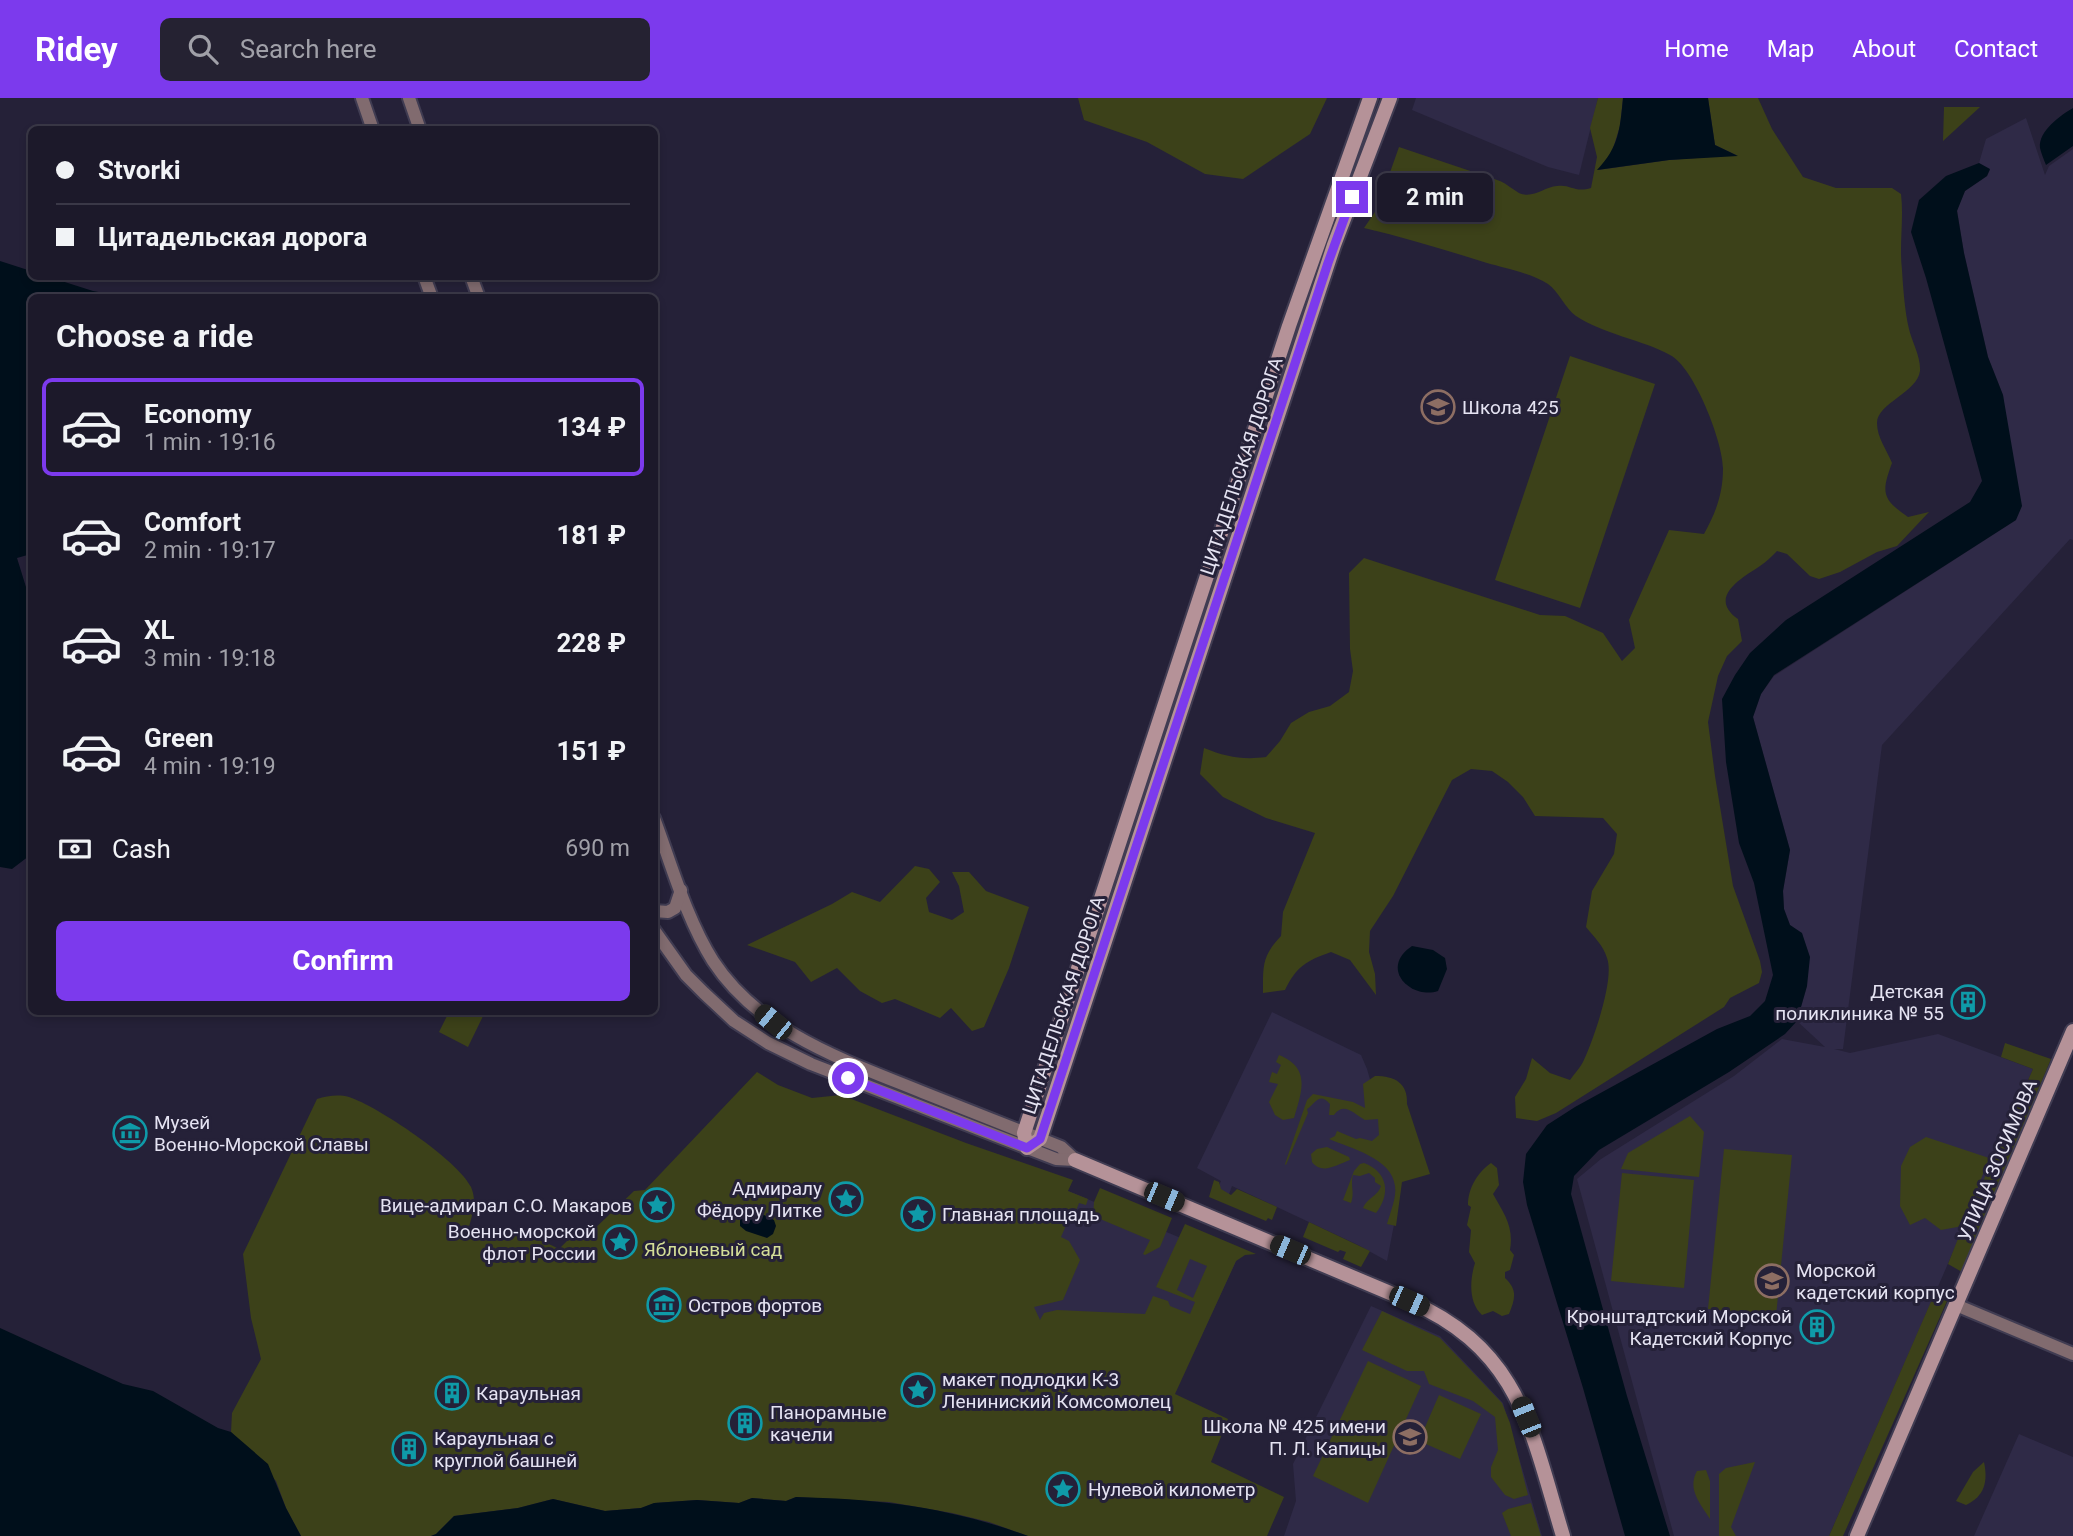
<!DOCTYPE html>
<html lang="en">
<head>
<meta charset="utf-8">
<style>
  :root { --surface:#1c192a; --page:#252232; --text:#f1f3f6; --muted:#a0a0a8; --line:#3a3847; --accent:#7c3aed }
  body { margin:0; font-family:Roboto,sans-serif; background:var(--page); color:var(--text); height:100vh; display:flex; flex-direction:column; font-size:26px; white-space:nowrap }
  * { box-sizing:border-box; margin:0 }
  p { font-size:23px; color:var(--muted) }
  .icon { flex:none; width:38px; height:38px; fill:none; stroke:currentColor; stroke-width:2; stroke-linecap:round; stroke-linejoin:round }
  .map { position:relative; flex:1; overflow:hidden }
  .drawer { position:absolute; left:28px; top:196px; width:630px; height:721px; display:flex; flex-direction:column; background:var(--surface); border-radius:10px; box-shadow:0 4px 10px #0003,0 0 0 2px var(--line) }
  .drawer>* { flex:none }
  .banner { position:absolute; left:28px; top:28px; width:630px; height:154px; border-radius:10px; box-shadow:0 4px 10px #0003,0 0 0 2px var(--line); display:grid; align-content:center; height:154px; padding:0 28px; background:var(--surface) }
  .end { position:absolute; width:32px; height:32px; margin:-16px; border:9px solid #7c3aed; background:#fff; box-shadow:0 0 0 4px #fff }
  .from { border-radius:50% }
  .bubble { position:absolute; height:49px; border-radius:10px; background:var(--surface); box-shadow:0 4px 10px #0003,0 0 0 2px var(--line); font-size:23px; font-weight:700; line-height:49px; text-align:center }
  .car { position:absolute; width:21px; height:42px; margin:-21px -10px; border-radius:9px; box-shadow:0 0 5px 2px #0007; background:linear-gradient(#222 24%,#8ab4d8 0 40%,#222 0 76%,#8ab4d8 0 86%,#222 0) }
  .banner b { display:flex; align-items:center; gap:24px; height:66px; font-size:26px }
  .banner b+b { border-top:2px solid var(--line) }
  .banner i { width:18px; height:18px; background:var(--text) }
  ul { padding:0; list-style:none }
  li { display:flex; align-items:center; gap:21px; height:98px; margin:0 14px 10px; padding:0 14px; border:4px solid transparent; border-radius:10px }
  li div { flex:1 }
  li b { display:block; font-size:26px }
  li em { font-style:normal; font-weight:700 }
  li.current { border-color:var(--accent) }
  li>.icon { width:63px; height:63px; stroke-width:1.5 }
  h2 { padding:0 28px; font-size:32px; line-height:84px }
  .pay { display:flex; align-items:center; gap:18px; height:77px; padding:0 28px; font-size:26px }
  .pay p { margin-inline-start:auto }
  .button { display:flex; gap:14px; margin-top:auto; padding:14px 28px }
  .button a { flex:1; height:80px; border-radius:10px; background:var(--accent); color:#fff; font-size:28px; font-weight:700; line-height:80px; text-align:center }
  header { display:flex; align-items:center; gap:42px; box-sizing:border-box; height:98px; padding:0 35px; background:var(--accent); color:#fff }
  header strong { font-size:33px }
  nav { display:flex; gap:38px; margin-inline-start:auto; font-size:24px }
  .search { width:490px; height:63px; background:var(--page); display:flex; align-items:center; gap:18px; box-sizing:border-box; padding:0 24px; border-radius:10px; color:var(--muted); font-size:26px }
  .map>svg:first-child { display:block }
</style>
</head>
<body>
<header>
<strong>Ridey</strong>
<div class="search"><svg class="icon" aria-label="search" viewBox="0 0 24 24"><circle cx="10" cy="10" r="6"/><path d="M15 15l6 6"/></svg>Search here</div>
<nav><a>Home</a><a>Map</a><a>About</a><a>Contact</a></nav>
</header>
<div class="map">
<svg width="2073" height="1438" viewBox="0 0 2073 1438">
  <rect width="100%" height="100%" fill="#252138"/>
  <g fill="#2f2a47">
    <polygon points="1416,0 1598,0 1579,77 1548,69 1412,12"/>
    <polygon points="2026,20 2045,77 2049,68 2073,51 2073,442 2070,441 1882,647 1843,951 1834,951 1850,955 1938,936 2033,971 1829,1438 1674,1438 1577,1081 1601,1061 1734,978 1782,941 1825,949 1797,923 1807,888 1802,836 1790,827 1784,811 1783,793 1790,752 1753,619 1761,596 1774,578 2016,422 2003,297 1988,259 1964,155 1957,112 1965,93 1987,78 1990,72 1979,65 1986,41"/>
    <polygon points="1272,914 1361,957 1367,971 1401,1090 1387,1163 1358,1147 1232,1088 1228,1099 1216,1095 1221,1083 1197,1070"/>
    <polygon points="1068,1093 1236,1163 1193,1256 1047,1238 1033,1209"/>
    <polygon points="1371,1208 1440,1238 1503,1305 1542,1438 1284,1438 1296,1403 1293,1366"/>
    <polygon points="2019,1336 2073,1359 2073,1438 1974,1438"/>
  </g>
  <g fill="#3c4119" fill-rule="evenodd">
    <polygon points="1078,0 1327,0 1310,36 1243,81 1205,76 1147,44 1084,22"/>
    <path d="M1598,0H1623L1620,28L1611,57L1598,72L1669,62L1736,57L1715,47L1708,0H1758L1772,31L1803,79L1836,90H1892L1901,96C1904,121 1899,146 1902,172C1903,189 1905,215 1909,231C1912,244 1921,259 1920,273C1917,295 1877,305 1877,325C1877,340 1887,352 1892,365C1881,395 1882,401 1908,419L1929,414L1897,448L1877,454L1840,474L1819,481L1810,478L1787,456L1777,453C1772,458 1766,464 1760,468C1742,480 1707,499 1738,521L1742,543L1727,558L1718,578L1708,624L1715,678L1733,788L1760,863L1762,874L1759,885L1730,900L1724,909L1556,1015L1537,1023L1516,1020L1515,999L1526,981L1532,960L1550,975L1570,982C1574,976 1580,970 1583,964C1593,943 1615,881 1607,860C1603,847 1594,839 1586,829L1592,793L1614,756L1617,736L1603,720L1535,718L1523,699L1508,684L1492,673L1471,671L1452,682L1393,798L1370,833L1369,854L1375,876L1376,897L1350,862L1331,854C1306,863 1297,868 1285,892L1263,895C1263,867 1262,858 1281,838L1283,814L1315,735L1266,720L1223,699L1200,676L1204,650C1226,659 1243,662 1266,659L1280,643L1291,625L1309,614L1330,608L1349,594L1353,573L1350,551L1349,475L1364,460L1540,517L1565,518L1603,535L1622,563L1635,550L1629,522L1669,432L1704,436C1716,414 1723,396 1723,370C1723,344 1694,269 1670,257C1643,242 1603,236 1576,218C1565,210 1559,194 1548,186C1533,176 1505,170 1487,165C1446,152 1406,140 1364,130L1377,111L1399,49L1500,83C1507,86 1512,91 1519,95C1533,101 1544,89 1557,88C1571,86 1574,95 1591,90L1597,59L1590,30Z"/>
    <polygon points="1944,9 1980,9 1943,43"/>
    <polygon points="1570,258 1655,286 1580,510 1495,482"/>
    <polygon points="915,768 929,771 940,784 926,800 929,814 952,822 964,814 959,788 952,774 969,774 986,793 1029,809 1009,870 984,929 972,933 951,910 940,920 895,901 882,905 860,893 837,870 811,884 795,864 747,847 832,806 852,794 880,804"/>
    <polygon points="449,914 485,914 468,949 439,934"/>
    <polygon points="2005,945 2051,961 1962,1174 1948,1166 1963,1128 1941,1132 1925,1120 1910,1127 1900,1108 1901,1068 1910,1049 1926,1039 1989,1060 1964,1126 2033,971 2001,959"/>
    <path d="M1279,957C1311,970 1302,993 1294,1020L1283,1022L1275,1017L1269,1004L1278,986L1269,984L1272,974L1277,976L1281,967L1276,964Z"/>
    <path d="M757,974L778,987L812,1000L841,997L966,1045L1073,1082L1068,1093L1088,1101L1086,1107L1079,1105L1076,1113L1081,1116L1079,1119L1071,1116L1061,1139L1069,1143L1080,1162L1063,1202L1034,1209L1040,1222L1044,1215L1057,1212L1145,1216L1153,1198L1168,1203L1170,1208L1190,1216L1195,1204L1156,1189L1185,1126L1256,1156L1245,1157L1236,1163L1175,1296L1228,1321L1211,1364L1284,1399L1267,1438H1028L989,1424L952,1415L889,1404L796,1399L786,1403L752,1400L739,1405L697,1402L655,1405L641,1410L605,1413L553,1401L518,1410L454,1418L436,1436L431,1438H301L286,1410L276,1383L231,1334L232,1315L261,1261L251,1220L243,1156L317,1001C327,998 338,996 349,999C377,1008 458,1062 471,1089C478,1105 471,1120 467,1136C498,1127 532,1137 559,1151L575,1135L589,1136L634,1093L645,1092ZM1190,1161L1207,1168L1193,1200L1177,1192Z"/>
    <path d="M1375,978C1395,978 1408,985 1407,1006L1430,1076L1402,1084L1396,1128L1387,1126C1390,1115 1397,1099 1395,1088C1392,1060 1350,1050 1329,1041L1335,1038L1337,1033L1356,1041L1360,1040L1372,1043L1379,1037L1378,1021L1365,1022C1354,1016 1344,1003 1334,1017H1329L1330,1006C1319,993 1315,1006 1307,1011L1308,1015L1286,1067L1285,1066L1307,1002L1313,996L1353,1004L1365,1010L1363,986Z"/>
    <polygon points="1690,1018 1704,1034 1699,1079 1621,1071 1628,1055"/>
    <path d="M1327,1049L1349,1059L1350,1062C1336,1067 1322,1077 1312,1064L1311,1056L1317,1051Z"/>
    <polygon points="1724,1051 1792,1057 1776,1218 1708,1211"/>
    <path d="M1364,1065C1388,1074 1391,1096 1376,1115L1363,1110C1367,1100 1378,1098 1381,1088L1375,1084V1080L1369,1075L1360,1078L1353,1077C1350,1086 1355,1095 1351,1105L1343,1102L1354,1073L1360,1066Z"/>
    <path d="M1491,1065L1497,1070L1499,1087L1493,1096C1504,1116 1514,1128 1510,1152L1514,1157L1510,1172L1505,1174V1180C1518,1192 1515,1201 1509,1216L1502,1218L1493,1213L1482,1217C1468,1204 1470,1181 1475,1165L1469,1154L1471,1132L1467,1127L1471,1109L1468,1107C1468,1090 1478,1074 1491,1065Z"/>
    <polygon points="1622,1075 1694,1082 1684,1190 1611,1183"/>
    <polygon points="1214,1082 1219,1084 1221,1091 1231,1097 1237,1091 1277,1109 1272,1122 1268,1120 1266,1123 1209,1099"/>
    <polygon points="1100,1090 1172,1120 1160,1149 1145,1157 1143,1156 1150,1142 1093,1118 1094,1104"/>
    <polygon points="1309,1124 1370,1153 1361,1169 1343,1161 1346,1154 1340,1152 1338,1154 1303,1139"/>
    <polygon points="1933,1199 1947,1203 1843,1438 1829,1438"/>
    <polygon points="1382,1213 1440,1240 1502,1305 1510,1325 1528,1397 1514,1401 1505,1397 1491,1379 1491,1369 1498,1352 1495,1319 1473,1303 1429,1286 1424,1273 1407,1273 1362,1252"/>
    <polygon points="1368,1263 1421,1288 1368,1405 1313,1378"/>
    <polygon points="1439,1297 1481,1316 1460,1361 1419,1343"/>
    <polygon points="1755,1364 1731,1429 1736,1438 1719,1438 1719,1376 1726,1370"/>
    <path d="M1984,1364C1988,1383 1985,1398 1966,1407L1956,1403L1973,1374Z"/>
    <path d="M1706,1372L1710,1383V1421C1700,1405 1687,1391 1697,1373Z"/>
    <polygon points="1531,1405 1541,1438 1511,1438 1502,1415 1508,1411"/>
  </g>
  <g fill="#000f1b">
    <path d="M1623,0H1708L1715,47L1738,58L1669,62L1597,72C1619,49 1620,31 1623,0Z"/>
    <path d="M2073,10V48L2046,67C2044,62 2041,55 2040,50C2038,33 2061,17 2073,10Z"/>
    <polygon points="1979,65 1990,71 1987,78 1965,93 1957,113 1964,155 1988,259 2003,297 2022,408 2016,422 1774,577 1761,596 1753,619 1790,752 1783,793 1784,811 1790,827 1802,835 1810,859 1807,888 1797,923 1785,936 1729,974 1599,1052 1574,1078 1571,1096 1627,1298 1670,1438 1625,1438 1583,1290 1527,1107 1523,1084 1526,1056 1547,1027 1575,1009 1717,931 1750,918 1765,903 1773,877 1754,785 1739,745 1726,664 1722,601 1735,577 1750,555 1786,522 1970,404 1982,383 1926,180 1911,134 1919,102 1946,78"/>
    <polygon points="0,163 31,173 32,178 49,179 93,193 126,199 32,200 31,456 17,460 26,489 31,498 32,759 29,758 12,771 0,769"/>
    <path d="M1412,848L1433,852L1445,860L1447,871L1438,893C1412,902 1378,871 1412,848Z"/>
    <polygon points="747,1112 756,1113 774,1122 776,1128 773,1136 767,1140 746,1133 740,1128 740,1120"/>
    <polygon points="0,1230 123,1286 153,1293 218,1330 231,1334 268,1366 286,1410 301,1438 0,1438"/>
    <path d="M796,1399C879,1401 949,1409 1028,1438H431L436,1436L454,1418L518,1410L553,1401L605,1413L641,1410L654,1405L697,1402L739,1405L752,1400L786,1403Z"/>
  </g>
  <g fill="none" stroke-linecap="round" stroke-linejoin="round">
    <defs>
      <g id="street">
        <polyline points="362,0 373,32"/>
        <polyline points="409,0 420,32"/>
        <polyline points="424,178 432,200"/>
        <polyline points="471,178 479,200"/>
        <path d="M654,720C672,768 686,820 713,863C760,935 846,963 922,994C968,1012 1015,1031 1061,1049L1075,1062"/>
        <polyline points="654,813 668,814 675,810 681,792"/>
        <polyline points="654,832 686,877 704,895 734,923 768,945 811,966 1056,1061 1075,1062"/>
        <polyline points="1956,1207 2073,1256"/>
      </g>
      <g id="secondary">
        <polyline points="1370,0 1289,228 1024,1035 1027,1050 1040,1041 1334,147 1390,0"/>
        <path d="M1075,1062L1409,1203C1521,1252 1531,1333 1563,1438"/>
        <polyline points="1857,1438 2073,933"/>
      </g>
    </defs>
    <use href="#street" stroke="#403c52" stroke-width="16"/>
    <use href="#secondary" stroke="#403c52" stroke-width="18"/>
    <use href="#street" stroke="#816b6f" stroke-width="12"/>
    <use href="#secondary" stroke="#b59298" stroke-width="14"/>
  </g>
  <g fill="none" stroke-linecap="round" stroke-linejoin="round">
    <polyline stroke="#7c3aed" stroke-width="9" points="848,980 1027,1050 1040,1041 1328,165 1352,99"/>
  </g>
  <defs>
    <symbol id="school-ring" viewBox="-11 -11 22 22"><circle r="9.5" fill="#252138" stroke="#8d6e63" stroke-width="1.5"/><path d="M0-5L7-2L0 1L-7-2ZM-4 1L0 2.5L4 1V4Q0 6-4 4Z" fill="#8d6e63"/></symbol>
    <symbol id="building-ring" viewBox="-11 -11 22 22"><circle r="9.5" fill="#252138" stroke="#0f9aa8" stroke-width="1.5"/><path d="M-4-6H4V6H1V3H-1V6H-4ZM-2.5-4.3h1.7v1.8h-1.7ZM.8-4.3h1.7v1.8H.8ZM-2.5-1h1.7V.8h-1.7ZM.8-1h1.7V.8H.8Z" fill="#0f9aa8"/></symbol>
    <symbol id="museum-ring" viewBox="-11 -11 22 22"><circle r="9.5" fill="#252138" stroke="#0f9aa8" stroke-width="1.5"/><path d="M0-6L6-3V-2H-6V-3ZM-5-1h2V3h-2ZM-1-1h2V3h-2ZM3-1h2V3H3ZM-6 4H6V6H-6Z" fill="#0f9aa8"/></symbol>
    <symbol id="sight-ring" viewBox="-11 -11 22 22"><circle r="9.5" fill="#252138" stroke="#0f9aa8" stroke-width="1.5"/><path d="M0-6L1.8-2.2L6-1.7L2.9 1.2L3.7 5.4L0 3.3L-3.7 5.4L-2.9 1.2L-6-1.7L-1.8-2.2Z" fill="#0f9aa8"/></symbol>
  </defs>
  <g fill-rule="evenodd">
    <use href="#school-ring" x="1419" y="290" width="38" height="38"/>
    <use href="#building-ring" x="1949" y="885" width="38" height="38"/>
    <use href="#museum-ring" x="111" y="1016" width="38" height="38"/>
    <use href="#sight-ring" x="827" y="1082" width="38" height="38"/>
    <use href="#sight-ring" x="638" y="1088" width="38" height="38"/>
    <use href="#sight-ring" x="899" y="1097" width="38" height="38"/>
    <use href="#sight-ring" x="601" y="1125" width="38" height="38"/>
    <use href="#school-ring" x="1753" y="1164" width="38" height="38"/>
    <use href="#museum-ring" x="645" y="1188" width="38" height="38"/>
    <use href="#building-ring" x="1798" y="1210" width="38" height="38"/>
    <use href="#sight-ring" x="899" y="1273" width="38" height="38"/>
    <use href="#building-ring" x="433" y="1276" width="38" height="38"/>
    <use href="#building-ring" x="726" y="1306" width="38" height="38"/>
    <use href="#school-ring" x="1391" y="1320" width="38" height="38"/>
    <use href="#building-ring" x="390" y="1332" width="38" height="38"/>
    <use href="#sight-ring" x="1044" y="1372" width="38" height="38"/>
  </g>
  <g text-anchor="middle" stroke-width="6" stroke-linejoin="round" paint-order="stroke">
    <g font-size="19" fill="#e5e3f2" stroke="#252138" text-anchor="start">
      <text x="1462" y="316">Школа 425</text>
      <text x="1944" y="900" text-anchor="end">Детская<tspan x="1944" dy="22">поликлиника № 55</tspan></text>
      <text x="154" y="1031">Музей<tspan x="154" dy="22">Военно-Морской Славы</tspan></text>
      <text x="822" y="1097" text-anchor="end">Адмиралу<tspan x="822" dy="22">Фёдору Литке</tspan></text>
      <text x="632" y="1114" text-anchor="end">Вице-адмирал С.О. Макаров</text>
      <text x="942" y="1123">Главная площадь</text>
      <text x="596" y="1140" text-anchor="end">Военно-морской<tspan x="596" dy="22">флот России</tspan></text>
      <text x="1796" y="1179">Морской<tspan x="1796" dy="22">кадетский корпус</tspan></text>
      <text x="688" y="1214">Остров фортов</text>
      <text x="1792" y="1225" text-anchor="end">Кронштадтский Морской<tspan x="1792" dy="22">Кадетский Корпус</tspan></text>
      <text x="942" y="1288">макет подлодки К-3<tspan x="942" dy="22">Лениниский Комсомолец</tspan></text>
      <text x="476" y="1302">Караульная</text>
      <text x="770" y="1321">Панорамные<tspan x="770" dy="22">качели</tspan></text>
      <text x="1386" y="1335" text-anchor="end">Школа № 425 имени<tspan x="1386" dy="22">П. Л. Капицы</tspan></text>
      <text x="434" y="1347">Караульная с<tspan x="434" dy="22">круглой башней</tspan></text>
      <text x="1088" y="1398">Нулевой километр</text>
    </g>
    <g font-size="19" fill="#e5e3f2" stroke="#252138">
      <text transform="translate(1241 368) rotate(-72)" y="7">ЦИТАДЕЛЬСКАЯ ДОРОГА</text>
      <text transform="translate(1063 907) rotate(-72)" y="7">ЦИТАДЕЛЬСКАЯ ДОРОГА</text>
      <text transform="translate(1997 1062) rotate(-67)" y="7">УЛИЦА ЗОСИМОВА</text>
    </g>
    <g font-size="19" fill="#d5df98" stroke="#252138">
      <text x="713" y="1158">Яблоневый сад</text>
    </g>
  </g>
</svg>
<i class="end from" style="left:848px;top:980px"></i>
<i class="end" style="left:1352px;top:99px"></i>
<div class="bubble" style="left:1377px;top:75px;width:116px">2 min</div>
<i class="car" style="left:773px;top:924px;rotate:309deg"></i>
<i class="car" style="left:1164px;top:1099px;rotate:113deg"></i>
<i class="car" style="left:1290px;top:1152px;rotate:293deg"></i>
<i class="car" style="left:1409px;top:1203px;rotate:114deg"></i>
<i class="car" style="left:1526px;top:1319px;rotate:338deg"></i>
<div class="banner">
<b><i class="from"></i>Stvorki</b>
<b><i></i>Цитадельская дорога</b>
</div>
<section class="drawer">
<h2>Choose a ride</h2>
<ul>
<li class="current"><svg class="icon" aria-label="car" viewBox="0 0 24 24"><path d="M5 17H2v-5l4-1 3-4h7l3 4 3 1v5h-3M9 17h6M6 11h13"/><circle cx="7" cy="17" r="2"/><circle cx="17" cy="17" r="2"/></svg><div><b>Economy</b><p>1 min · 19:16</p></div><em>134 ₽</em></li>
<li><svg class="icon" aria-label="car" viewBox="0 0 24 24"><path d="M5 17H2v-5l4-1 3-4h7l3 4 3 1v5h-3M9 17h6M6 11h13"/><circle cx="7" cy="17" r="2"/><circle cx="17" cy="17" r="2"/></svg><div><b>Comfort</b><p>2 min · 19:17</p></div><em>181 ₽</em></li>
<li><svg class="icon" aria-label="car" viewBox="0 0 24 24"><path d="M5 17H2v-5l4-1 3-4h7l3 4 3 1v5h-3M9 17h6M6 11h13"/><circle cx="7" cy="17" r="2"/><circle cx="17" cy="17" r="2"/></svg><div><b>XL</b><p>3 min · 19:18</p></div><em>228 ₽</em></li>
<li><svg class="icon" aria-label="car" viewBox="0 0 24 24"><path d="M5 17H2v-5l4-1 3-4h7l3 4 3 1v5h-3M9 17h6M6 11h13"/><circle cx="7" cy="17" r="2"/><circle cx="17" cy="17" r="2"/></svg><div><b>Green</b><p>4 min · 19:19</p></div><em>151 ₽</em></li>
</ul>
<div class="pay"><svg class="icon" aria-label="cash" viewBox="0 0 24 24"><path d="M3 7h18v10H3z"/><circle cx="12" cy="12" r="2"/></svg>Cash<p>690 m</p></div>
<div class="button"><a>Confirm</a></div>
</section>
</div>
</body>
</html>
